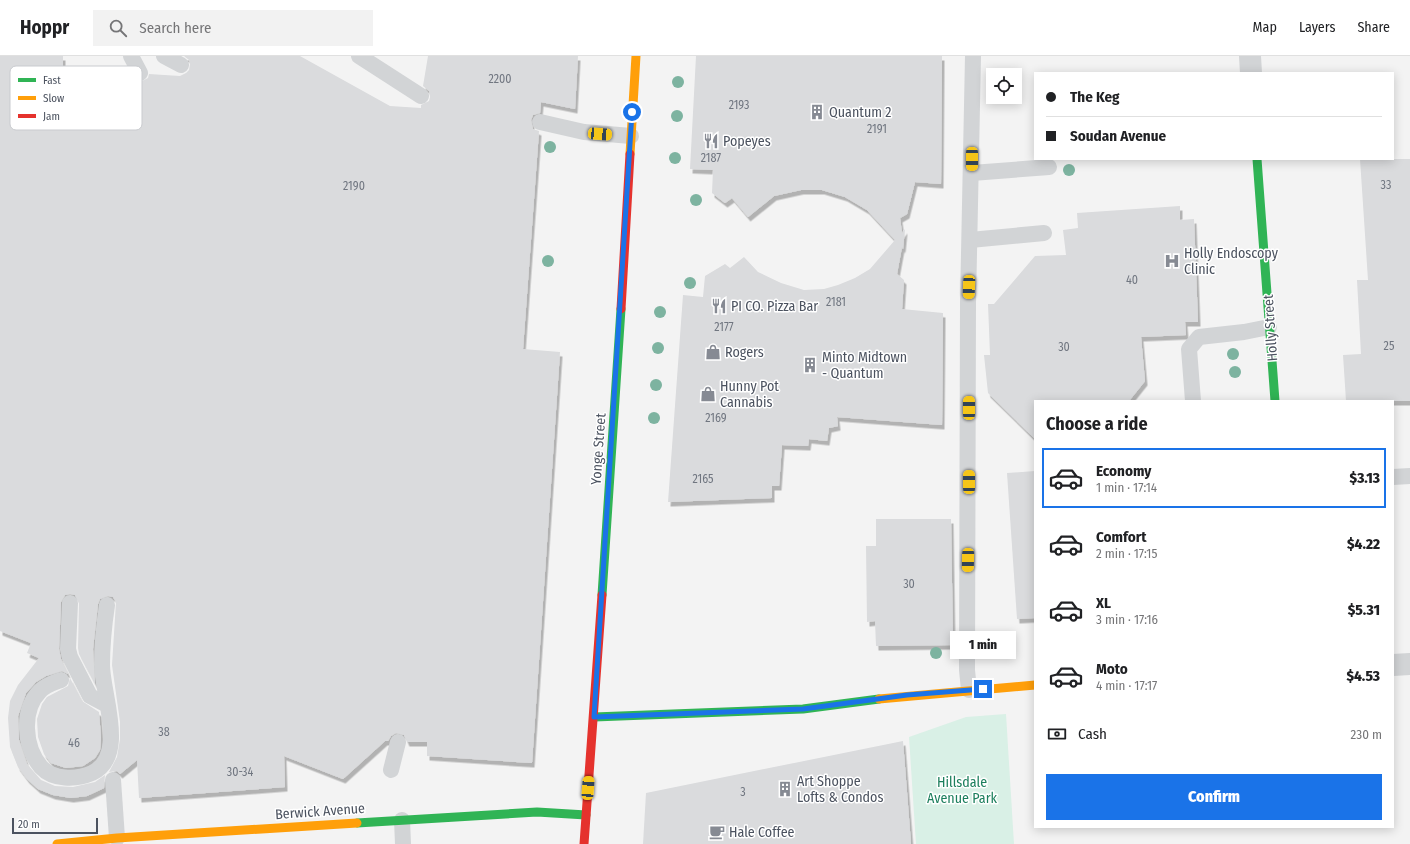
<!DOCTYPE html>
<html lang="en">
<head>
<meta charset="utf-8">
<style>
  :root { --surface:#fff; --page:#f2f2f2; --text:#202124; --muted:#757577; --line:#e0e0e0; --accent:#1a73e8 }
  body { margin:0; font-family:"Fira Sans Condensed",sans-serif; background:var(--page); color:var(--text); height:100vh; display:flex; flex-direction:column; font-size:15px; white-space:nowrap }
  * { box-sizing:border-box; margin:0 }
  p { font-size:13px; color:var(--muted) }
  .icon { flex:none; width:22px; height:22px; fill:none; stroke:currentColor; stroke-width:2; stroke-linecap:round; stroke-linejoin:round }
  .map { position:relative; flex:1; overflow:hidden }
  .side { position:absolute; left:1034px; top:344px; width:360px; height:428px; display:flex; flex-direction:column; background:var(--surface); border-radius:0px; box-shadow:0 2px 10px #0003 }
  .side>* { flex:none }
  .banner { position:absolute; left:1034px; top:16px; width:360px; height:88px; border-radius:0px; box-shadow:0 2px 10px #0003; display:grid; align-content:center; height:88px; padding:0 12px; background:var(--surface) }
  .fabs { position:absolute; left:986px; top:12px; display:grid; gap:8px }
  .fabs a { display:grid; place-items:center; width:36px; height:36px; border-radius:0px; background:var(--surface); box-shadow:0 2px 10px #0003; font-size:20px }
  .scale { position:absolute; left:12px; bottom:10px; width:86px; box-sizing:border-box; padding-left:4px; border:2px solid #4b525f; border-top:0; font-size:11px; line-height:14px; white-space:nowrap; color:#4b525f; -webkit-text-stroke:3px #fff; paint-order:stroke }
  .end { position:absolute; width:18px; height:18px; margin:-9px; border:5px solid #1a73e8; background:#fff; box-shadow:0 0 0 2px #fff }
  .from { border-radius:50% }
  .bubble { position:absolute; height:28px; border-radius:0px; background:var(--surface); box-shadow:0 2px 10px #0003; font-size:13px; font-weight:800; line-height:28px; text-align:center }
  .car { position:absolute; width:12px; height:24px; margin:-12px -6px; border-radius:5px; box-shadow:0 0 3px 1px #0007; background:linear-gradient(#f5c518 24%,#345 0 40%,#f5c518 0 76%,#345 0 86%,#f5c518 0) }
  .banner b { display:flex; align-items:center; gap:14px; height:38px; font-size:15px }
  .banner b+b { border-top:1px solid var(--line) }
  .banner i { width:10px; height:10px; background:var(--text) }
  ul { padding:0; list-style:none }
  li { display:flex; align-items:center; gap:12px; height:60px; margin:0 8px 6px; padding:0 4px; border:2px solid transparent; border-radius:0px }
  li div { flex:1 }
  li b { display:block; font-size:15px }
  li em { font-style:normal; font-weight:800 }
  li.current { border-color:var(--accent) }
  li>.icon { width:36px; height:36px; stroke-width:1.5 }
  h2 { padding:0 12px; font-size:18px; line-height:48px }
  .pay { display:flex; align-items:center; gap:10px; height:44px; padding:0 12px; font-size:15px }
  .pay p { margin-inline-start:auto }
  .cta { display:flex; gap:8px; margin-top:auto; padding:8px 12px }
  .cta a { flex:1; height:46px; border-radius:0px; background:var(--accent); color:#fff; font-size:16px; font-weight:800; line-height:46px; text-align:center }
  header { display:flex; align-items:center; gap:24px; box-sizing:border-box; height:56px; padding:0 20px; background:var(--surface); border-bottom:1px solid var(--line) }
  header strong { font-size:19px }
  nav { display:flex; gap:22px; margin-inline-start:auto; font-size:14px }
  .search { width:280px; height:36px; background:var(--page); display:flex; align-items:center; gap:10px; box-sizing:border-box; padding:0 14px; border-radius:0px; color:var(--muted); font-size:15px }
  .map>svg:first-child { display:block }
</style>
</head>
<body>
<header>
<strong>Hoppr</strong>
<div class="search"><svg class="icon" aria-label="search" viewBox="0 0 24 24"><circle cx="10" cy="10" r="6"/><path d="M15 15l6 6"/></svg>Search here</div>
<nav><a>Map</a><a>Layers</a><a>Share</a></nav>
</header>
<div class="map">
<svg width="1410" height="788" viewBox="0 0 1410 788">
  <defs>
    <filter id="shadow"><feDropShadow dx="2.5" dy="4.5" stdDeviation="0" flood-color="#0004"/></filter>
  </defs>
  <rect width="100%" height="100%" fill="#f3f3f3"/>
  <polygon fill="#d9f0e6" points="1006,658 1014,788 916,788 909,681 966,661"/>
  <g fill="#dadbdd" filter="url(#shadow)">
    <polygon points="0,0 63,0 63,11 129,16 135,25 140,26 148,22 149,18 180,20 186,17 189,14 190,8 189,4 184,0 300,0 390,50 421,52 421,49 429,45 430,41 429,35 423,30 428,0 578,0 575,53 541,46 540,57 533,59 531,64 533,73 539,75 523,293 560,296 532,707 427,700 427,686 407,686 404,679 396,677 391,680 388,685 385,685 343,723 284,700 285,731 139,742 137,704 120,718 117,715 109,716 117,701 120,683 120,666 112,609 116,546 113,541 108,540 100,543 98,548 93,593 95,628 79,598 78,592 79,547 75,539 70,538 65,539 61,546 59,593 61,603 68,618 62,615 46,620 36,626 26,637 18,660 19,684 27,708 41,724 55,730 73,731 95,726 105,719 104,732 87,740 71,742 53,739 38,733 27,723 18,711 10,691 8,662 10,645 18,629 39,602 27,597 31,587 0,575"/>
    <polygon points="696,0 942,0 941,128 915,126 907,158 900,162 902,177 905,173 903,193 902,191 897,218 904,224 902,253 943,257 942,369 837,361 838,370 829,372 827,385 809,383 808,390 782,389 779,430 772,430 772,442 668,446 683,239 703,241 705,220 725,208 730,212 744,201 758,216 781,227 804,234 824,233 838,229 855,222 870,213 895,184 867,154 845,141 822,134 801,134 774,140 748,161 732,142 725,147 712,137 713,114 690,113"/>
    <polygon points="1360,103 1410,103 1410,345 1346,345 1343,299 1361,298 1357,224 1368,224"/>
    <polygon points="1180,150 1180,164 1194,163 1198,266 1185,266 1186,279 1141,281 1145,325 1129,345 1035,345 1035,383 988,337 984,299 990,299 988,248 994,248 1035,200 1066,199 1063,174 1078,172 1077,157"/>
    <polygon points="1035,415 1035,562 1017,563 1007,417"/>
    <polygon points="876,463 951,463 953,589 876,590 875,565 867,566 866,490 876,490"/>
    <polygon points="70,622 82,645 99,656 101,682 100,694 95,702 83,710 66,712 51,707 44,698 38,681 37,663 42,648 47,641 68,630"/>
    <polygon points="903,685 911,788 643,788 646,737"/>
  </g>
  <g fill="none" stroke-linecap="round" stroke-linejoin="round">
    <g stroke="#d2d4d6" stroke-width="16">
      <polyline points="131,0 140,17"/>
      <polyline points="164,0 181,9"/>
      <polyline points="359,0 421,40"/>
      <polyline points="540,66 584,76 631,80"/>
      <polyline points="972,117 1049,111"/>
      <polyline points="970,184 1044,177"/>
      <polyline points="1193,345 1189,293 1199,281 1244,276 1269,271"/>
      <polyline points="1393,421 1410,420"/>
      <polyline points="70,547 68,593 70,601 90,640 107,649"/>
      <path d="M61,624C53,627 46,629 40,635C21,654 24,691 41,711C53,724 76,724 92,717C128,700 102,638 102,609C102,589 104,569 107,549"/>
      <polyline points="969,634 967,614 968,247 973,0"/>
      <polyline points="391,714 398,686"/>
      <polyline points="113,724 117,782"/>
      <polyline points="402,764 403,788"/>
    </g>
    <g stroke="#d2d4d6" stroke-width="22">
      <polyline points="1250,0 1251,17"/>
      <polyline points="1393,609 1410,608"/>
    </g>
    <g stroke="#30b455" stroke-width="9">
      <polyline points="1257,103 1275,345"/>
      <polyline points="602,539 621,253"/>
      <polyline points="594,661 803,653 879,643"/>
      <polyline points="357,767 537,756 586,759"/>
    </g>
    <g stroke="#ff9f0a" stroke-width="9">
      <polyline points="630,98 636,0"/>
      <polyline points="879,643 1035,629"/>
      <polyline points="57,788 117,782 357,767"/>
    </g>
    <g stroke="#e5322d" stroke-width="9">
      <polyline points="621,253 630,98"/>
      <polyline points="584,788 602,539"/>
    </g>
  </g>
  <g fill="#7db3a0">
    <circle cx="678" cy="26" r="6"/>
    <circle cx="677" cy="60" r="6"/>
    <circle cx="550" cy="91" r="6"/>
    <circle cx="675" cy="102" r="6"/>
    <circle cx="1069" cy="114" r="6"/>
    <circle cx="696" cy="144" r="6"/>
    <circle cx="548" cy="205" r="6"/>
    <circle cx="690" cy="227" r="6"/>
    <circle cx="660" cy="256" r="6"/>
    <circle cx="658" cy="292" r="6"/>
    <circle cx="1233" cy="298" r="6"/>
    <circle cx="1235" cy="316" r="6"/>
    <circle cx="656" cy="329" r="6"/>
    <circle cx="654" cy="362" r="6"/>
    <circle cx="936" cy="597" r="6"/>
  </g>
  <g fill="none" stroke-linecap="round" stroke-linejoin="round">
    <polyline stroke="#1a73e8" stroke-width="5" points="632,56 594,661 803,653 907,639 983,633"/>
  </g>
  <defs>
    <symbol id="building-bare" viewBox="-9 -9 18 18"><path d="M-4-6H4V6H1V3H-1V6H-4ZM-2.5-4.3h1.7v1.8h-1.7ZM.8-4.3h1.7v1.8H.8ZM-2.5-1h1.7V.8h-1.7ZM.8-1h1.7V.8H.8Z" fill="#868a93" stroke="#fff" stroke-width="2.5" paint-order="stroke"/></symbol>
    <symbol id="restaurant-bare" viewBox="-9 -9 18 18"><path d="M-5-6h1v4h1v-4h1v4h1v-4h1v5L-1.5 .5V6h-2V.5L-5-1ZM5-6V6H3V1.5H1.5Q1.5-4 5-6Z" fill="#868a93" stroke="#fff" stroke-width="2.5" paint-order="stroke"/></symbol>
    <symbol id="hospital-bare" viewBox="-9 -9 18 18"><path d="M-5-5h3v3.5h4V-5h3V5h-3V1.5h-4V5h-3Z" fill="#868a93" stroke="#fff" stroke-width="2.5" paint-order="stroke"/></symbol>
    <symbol id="shop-bare" viewBox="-9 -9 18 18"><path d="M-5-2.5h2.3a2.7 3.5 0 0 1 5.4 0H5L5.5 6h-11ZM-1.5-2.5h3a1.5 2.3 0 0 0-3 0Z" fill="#868a93" stroke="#fff" stroke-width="2.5" paint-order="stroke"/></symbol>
    <symbol id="cafe-bare" viewBox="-9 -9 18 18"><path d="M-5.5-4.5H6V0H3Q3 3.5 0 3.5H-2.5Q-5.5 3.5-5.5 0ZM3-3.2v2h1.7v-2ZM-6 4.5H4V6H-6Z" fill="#868a93" stroke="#fff" stroke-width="2.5" paint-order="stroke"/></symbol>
  </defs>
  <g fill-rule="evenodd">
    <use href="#building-bare" x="806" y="45" width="22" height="22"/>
    <use href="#restaurant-bare" x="700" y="74" width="22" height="22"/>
    <use href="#hospital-bare" x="1161" y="194" width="22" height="22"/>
    <use href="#restaurant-bare" x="708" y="239" width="22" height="22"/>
    <use href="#shop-bare" x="702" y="285" width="22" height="22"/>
    <use href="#building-bare" x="799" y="298" width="22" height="22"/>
    <use href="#shop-bare" x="697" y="327" width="22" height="22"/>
    <use href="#building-bare" x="774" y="722" width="22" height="22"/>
    <use href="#cafe-bare" x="706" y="765" width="22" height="22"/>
  </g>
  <g text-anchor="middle" stroke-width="3" stroke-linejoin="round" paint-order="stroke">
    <g font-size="12" fill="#707680">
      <text x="500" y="27">2200</text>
      <text x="739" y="53">2193</text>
      <text x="877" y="77">2191</text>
      <text x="711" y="106">2187</text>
      <text x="1386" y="133">33</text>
      <text x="354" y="134">2190</text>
      <text x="1132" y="228">40</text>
      <text x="836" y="250">2181</text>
      <text x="724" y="275">2177</text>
      <text x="1389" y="294">25</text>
      <text x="1064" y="295">30</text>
      <text x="716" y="366">2169</text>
      <text x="703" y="427">2165</text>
      <text x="909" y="532">30</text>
      <text x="164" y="680">38</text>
      <text x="74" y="691">46</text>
      <text x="240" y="720">30-34</text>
      <text x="743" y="740">3</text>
    </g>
    <g font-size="14" fill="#4b525f" stroke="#fff" text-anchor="start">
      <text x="829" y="61">Quantum 2</text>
      <text x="723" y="90">Popeyes</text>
      <text x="1184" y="202">Holly Endoscopy<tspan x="1184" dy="16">Clinic</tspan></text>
      <text x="731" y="255">PI CO. Pizza Bar</text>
      <text x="725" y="301">Rogers</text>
      <text x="822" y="306">Minto Midtown<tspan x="822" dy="16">- Quantum</tspan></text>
      <text x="720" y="335">Hunny Pot<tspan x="720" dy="16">Cannabis</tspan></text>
      <text x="797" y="730">Art Shoppe<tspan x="797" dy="16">Lofts &amp; Condos</tspan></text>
      <text x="729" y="781">Hale Coffee</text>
    </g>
    <g font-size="14" fill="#4b525f" stroke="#fff">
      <text transform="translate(1270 272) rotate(-94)" y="5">Holly Street</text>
      <text transform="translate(598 393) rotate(-86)" y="5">Yonge Street</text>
      <text transform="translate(320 755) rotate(-4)" y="5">Berwick Avenue</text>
    </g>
    <g font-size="14" fill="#1c7f5d" stroke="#fff">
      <text x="962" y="731">Hillsdale<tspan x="962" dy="16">Avenue Park</tspan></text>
    </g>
  </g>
  <rect x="10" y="10" width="132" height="64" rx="6" fill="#fff" stroke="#c9cbcf" stroke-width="1"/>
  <rect x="18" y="22" width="18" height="4" fill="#30b455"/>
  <rect x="18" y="40" width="18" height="4" fill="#ff9f0a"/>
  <rect x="18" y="58" width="18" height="4" fill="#e5322d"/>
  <g font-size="11" fill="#4b525f">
    <text x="43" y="28">Fast</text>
    <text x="43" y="46">Slow</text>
    <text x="43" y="64">Jam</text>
  </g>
</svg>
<div class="fabs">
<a><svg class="icon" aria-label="locate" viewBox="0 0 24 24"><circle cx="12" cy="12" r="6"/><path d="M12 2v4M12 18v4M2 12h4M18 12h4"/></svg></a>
</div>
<div class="scale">20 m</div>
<i class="end from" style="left:632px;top:56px"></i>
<i class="end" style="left:983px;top:633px"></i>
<div class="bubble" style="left:950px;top:575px;width:66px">1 min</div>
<i class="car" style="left:600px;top:78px;rotate:94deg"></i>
<i class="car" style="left:972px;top:103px;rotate:180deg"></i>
<i class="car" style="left:969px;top:231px;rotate:182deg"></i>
<i class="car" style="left:969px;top:352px;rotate:0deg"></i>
<i class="car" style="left:969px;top:426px;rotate:0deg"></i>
<i class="car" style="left:968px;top:504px;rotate:181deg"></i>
<i class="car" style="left:588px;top:732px;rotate:4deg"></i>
<div class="banner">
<b><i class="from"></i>The Keg</b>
<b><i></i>Soudan Avenue</b>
</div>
<section class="side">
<h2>Choose a ride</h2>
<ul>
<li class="current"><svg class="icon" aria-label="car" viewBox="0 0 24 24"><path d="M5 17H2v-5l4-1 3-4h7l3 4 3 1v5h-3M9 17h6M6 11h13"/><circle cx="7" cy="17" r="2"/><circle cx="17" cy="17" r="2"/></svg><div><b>Economy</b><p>1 min · 17:14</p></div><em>$3.13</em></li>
<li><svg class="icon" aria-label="car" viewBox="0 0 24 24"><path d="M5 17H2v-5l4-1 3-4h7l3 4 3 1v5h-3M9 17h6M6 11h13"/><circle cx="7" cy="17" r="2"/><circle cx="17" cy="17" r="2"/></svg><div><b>Comfort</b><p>2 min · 17:15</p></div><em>$4.22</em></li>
<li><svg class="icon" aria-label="car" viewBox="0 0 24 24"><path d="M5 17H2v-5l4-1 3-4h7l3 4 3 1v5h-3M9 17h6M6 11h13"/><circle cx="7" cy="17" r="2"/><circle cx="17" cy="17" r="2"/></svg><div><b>XL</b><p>3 min · 17:16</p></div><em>$5.31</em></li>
<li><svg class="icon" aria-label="car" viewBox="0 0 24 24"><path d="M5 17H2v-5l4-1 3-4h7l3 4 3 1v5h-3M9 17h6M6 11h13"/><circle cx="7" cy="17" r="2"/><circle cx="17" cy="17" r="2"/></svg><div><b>Moto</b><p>4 min · 17:17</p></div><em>$4.53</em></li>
</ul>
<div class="pay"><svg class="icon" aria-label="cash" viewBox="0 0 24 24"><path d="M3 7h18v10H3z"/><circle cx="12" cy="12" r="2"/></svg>Cash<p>230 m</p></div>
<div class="cta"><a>Confirm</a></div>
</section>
</div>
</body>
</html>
